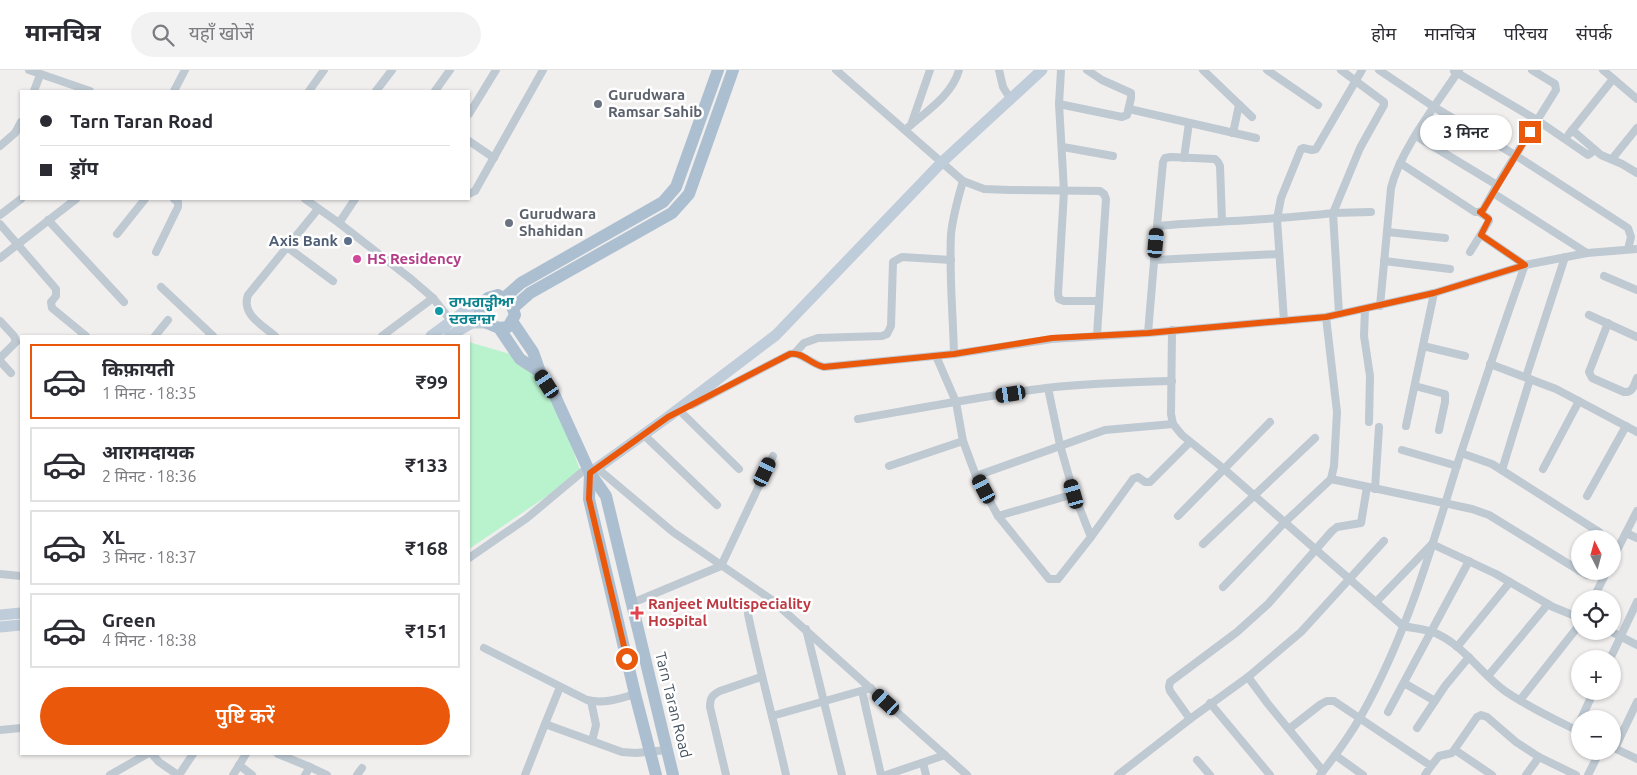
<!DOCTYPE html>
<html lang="hi">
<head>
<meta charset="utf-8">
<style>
  :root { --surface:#fff; --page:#f2f2f3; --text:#2b2b33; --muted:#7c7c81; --line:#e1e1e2; --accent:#ea580c }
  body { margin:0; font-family:Ubuntu,"Noto Sans Devanagari","Noto Sans Gurmukhi",sans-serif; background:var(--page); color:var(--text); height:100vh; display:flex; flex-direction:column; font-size:19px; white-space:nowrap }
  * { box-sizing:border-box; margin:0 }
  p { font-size:16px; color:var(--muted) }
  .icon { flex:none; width:28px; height:28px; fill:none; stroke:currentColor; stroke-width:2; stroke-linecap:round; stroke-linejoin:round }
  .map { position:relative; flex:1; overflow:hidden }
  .side { position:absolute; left:20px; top:265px; width:450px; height:420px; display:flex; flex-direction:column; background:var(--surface); border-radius:0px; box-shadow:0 1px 4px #0004 }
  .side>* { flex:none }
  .banner { position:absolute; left:20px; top:20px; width:450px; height:110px; border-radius:0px; box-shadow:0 1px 4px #0004; display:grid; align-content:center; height:110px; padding:0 20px; background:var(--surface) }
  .needle { width:32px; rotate:354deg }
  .controls { position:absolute; left:1571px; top:460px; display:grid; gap:10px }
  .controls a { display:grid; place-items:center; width:50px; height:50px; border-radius:50%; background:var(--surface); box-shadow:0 1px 4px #0004; font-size:25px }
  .end { position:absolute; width:22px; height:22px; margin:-11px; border:6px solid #ea580c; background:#fff; box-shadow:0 0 0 2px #fff }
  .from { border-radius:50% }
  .bubble { position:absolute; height:35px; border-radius:18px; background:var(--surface); box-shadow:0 1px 4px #0004; font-size:16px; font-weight:600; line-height:35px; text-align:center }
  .car { position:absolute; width:15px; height:30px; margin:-15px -8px; border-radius:6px; box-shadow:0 0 4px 1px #0007; background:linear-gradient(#222 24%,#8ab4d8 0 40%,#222 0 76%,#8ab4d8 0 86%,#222 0) }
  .banner b { display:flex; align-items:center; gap:18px; height:48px; font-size:19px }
  .banner b+b { border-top:1px solid var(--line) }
  .banner i { width:12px; height:12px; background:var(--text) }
  ul { padding:9px 0 0; list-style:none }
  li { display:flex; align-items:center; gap:15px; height:75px; margin:0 10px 8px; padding:0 10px; border:2px solid var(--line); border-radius:0px }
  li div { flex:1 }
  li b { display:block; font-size:19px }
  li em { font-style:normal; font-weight:600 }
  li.current { border-color:var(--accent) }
  li>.icon { width:45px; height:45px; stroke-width:1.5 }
  .cta { display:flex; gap:10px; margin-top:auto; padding:10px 20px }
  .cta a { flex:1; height:58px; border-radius:30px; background:var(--accent); color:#fff; font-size:20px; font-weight:600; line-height:58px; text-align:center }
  header { display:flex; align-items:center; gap:30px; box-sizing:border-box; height:70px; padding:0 25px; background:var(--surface); border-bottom:1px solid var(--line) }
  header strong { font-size:24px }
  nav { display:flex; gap:28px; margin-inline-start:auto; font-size:18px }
  .search { width:350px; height:45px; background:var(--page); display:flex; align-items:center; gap:12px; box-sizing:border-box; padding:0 18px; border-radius:28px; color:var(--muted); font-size:19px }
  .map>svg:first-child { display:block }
</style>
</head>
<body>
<header>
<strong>मानचित्र</strong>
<div class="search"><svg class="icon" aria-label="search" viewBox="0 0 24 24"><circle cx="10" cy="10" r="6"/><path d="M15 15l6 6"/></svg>यहाँ खोजें</div>
<nav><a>होम</a><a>मानचित्र</a><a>परिचय</a><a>संपर्क</a></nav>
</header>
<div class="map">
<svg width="1637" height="705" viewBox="0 0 1637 705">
  <rect width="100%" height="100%" fill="#f1eeee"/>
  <polygon fill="#b9f3ce" points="469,272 520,287 553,323 581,403 469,479"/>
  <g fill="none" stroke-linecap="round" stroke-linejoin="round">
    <g stroke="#bec9d2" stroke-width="8">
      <polyline points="29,0 90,21"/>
      <polyline points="836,0 963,111 984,119 1010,120 1100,121 1104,124 1106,129 1097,265"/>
      <polyline points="999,0 1003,17 1011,30"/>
      <polyline points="1061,0 1059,34 1064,121 1058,224 1059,229 1064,231 1099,231"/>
      <polyline points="1203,0 1252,47"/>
      <polyline points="1267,0 1318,35"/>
      <polyline points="1379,0 1434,37 1515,85 1628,158 1631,167 1628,179"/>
      <polyline points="1603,0 1637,29"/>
      <polyline points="1454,1 1537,50 1588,85 1595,80"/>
      <polyline points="34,21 40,5"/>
      <polyline points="174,21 185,0"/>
      <polyline points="309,21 324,0"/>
      <polyline points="376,21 392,0"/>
      <polyline points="435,21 450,0"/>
      <polyline points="1059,34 1122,47 1127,45 1131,28 1131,23 1102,10 1087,0"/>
      <polyline points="1129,39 1256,68"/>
      <polyline points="469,44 496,0"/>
      <polyline points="911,55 930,0"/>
      <path d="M905,60C924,43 952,26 959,0"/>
      <polyline points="1572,60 1601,85 1622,94 1637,103"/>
      <polyline points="1233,63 1239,35"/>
      <polyline points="1569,64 1613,9"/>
      <polyline points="1416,66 1497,115 1556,20 1555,14 1532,0"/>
      <polyline points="469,71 494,88"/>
      <polyline points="0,76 15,63 21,52"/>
      <polyline points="1063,77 1113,86"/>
      <polyline points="1184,88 1189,53"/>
      <polyline points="1612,89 1637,58"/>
      <polyline points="1400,93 1475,142 1479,142 1483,140 1497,115"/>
      <polyline points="1493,123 1587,183"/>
      <polyline points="469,124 475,121 543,0"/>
      <polyline points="305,129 339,153 411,209 433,228 452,252"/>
      <polyline points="0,145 21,129"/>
      <polyline points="48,150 124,232"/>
      <polyline points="339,153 355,129"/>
      <polyline points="0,154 56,219 56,226 51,232 52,238 86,266"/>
      <polyline points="1157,156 1163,92 1165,88 1171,87 1215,89 1218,92 1220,96 1222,151"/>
      <polyline points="1387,162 1445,168"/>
      <polyline points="117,164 145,129"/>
      <polyline points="287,177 333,211"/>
      <polyline points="156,182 178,137 178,132 174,129"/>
      <polyline points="1470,182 1489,151 1488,148 1479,142"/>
      <polyline points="0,188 76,129"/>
      <polyline points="1154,190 1279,184"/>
      <polyline points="1384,191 1450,199"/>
      <polyline points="1604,206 1637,220"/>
      <polyline points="161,217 213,266"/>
      <path d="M1380,236L1391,118C1400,80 1437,34 1459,0"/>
      <polyline points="1365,239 1364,266 1370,306 1369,352"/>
      <polyline points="1339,244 1333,143 1371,142"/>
      <polyline points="1589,245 1637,267"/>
      <polyline points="0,251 14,266 16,272 0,288"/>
      <polyline points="1284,251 1277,149 1281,128 1301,79 1303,78 1312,80 1316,79 1362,0"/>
      <path d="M1608,253L1589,302L1592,308L1624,322C1633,323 1634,315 1637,308"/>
      <path d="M1172,260L1171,344L1173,354L1182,365L1224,399L1403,556C1412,558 1424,559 1433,562C1463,574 1480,603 1505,621C1528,637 1554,649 1580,662"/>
      <path d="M1148,263L1157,156C1216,151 1274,150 1333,143L1360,78L1384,35V32L1341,0"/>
      <polyline points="155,266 168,250"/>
      <path d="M275,266C262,255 241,244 248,225L318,139"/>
      <polyline points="382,266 433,228"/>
      <polyline points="1423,276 1465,286"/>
      <polyline points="795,283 804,273 818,268 882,266 887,264 891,256 893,192 902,187 951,190"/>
      <path d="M954,284C953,244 949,204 951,164C953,146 958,128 963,111"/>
      <polyline points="936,286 956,332 963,371 976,406 1105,360 1173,354"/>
      <polyline points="0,291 11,303"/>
      <polyline points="1490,294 1556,319 1637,362"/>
      <polyline points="1526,307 1565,187"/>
      <polyline points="1415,316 1445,324 1445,332 1439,360"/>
      <path d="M692,335L790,284C803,282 810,294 824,297L954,284L1052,269L1148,263L1326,247L1434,223L1525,195L1587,183L1637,179"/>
      <polyline points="680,341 739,399"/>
      <path d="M858,349C921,338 983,326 1046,318C1088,313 1130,312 1172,311"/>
      <polyline points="1406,356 1434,223"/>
      <polyline points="643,364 717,435"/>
      <polyline points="1402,380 1457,396"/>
      <polyline points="1461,383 1492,394 1599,462"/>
      <polyline points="889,396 963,371"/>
      <polyline points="597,398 673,462 772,530 967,705"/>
      <polyline points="1543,399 1579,331"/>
      <polyline points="1502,400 1530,309"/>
      <polyline points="976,406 998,446 1049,509 1058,509 1091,467 1074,424 1060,375 1048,318"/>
      <polyline points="1331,409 1472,439 1489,445 1580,501"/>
      <polyline points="1375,419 1379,357"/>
      <polyline points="1587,426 1626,356"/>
      <polyline points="998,446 1074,424"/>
      <polyline points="1178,446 1270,352"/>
      <polyline points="1626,463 1637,468"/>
      <polyline points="1091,467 1133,409 1138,407 1145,412 1150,412 1190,372"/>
      <polyline points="1203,474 1315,368"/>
      <polyline points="469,488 527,448 588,397"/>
      <polyline points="1612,490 1637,441"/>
      <polyline points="1580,501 1587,505"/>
      <polyline points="0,504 21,506"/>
      <polyline points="1223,517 1285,452 1331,409 1334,396 1337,342 1326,247"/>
      <polyline points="1593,529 1607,501"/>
      <polyline points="1376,532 1432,474 1496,504 1553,537 1580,548"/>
      <polyline points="632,533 721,496 773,386"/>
      <path d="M748,544C759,598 774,651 786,705"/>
      <polyline points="806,559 842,705"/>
      <polyline points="1610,561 1637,575"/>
      <polyline points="1457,577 1510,512"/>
      <path d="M484,578L587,630C604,634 619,629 635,624"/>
      <polyline points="1610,589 1637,532"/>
      <polyline points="1488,606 1548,534"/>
      <polyline points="1248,607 1268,634 1323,701"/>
      <polyline points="1404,613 1435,631"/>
      <polyline points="862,621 881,705"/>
      <polyline points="1520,630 1580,554"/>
      <polyline points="591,631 596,655 592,671"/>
      <polyline points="1210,633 1270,705"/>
      <polyline points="1388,642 1469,491"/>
      <polyline points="772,646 871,618"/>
      <polyline points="1190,649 1248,607 1301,562 1384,471"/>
      <polyline points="1581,649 1594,621"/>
      <polyline points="545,654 560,617"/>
      <polyline points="1417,658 1445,616 1469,587"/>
      <polyline points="1289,659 1321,634 1327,631 1334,631 1431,696 1425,705"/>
      <polyline points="0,660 21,658"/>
      <polyline points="1612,677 1637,689"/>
      <polyline points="1615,678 1637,632"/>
      <polyline points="1455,680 1492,705"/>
      <polyline points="152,684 159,692 178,705"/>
      <polyline points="278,684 310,697 305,705"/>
      <polyline points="1335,685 1363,705"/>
      <polyline points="1197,690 1210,705"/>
      <polyline points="923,693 926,705"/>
      <polyline points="239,695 252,705"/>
      <polyline points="1431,696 1439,686 1452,683 1477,647 1481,645 1487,647 1516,672 1539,687"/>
      <polyline points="310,697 327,705"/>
      <polyline points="110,705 147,684"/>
      <polyline points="179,705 193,684"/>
      <polyline points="233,705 246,684"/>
      <polyline points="357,705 362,698"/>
      <polyline points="525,705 545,654 622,682 636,683 667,680"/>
      <path d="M726,705L710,637C710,628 712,625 720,621L761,607"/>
      <polyline points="886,705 945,685"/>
      <polyline points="1118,705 1190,649 1170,621 1169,617 1170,612 1237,562 1268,534 1332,461 1337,457 1361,453 1367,417"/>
      <path d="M1320,705C1335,686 1349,667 1361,646C1405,568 1431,481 1457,395C1479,328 1501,261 1525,195L1481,165"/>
      <polyline points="1526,705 1539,687 1576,705"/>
      <polyline points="1588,705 1600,681"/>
    </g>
    <g stroke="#bfccd9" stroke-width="11">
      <polyline points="431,266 468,239 481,235"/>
      <polyline points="449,266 472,253 487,253"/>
      <polyline points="590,403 668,347 776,265 941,93 1042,0"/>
      <polyline points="0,545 21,543"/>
      <polyline points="0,557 21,555"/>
    </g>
    <g stroke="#acbfd0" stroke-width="12">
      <polyline points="504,228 521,213 663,132 676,117 718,0"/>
      <polyline points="513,238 530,223 672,143 689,124 733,0"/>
      <polyline points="512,251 533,282 540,302 555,326 590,403 606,426 673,705"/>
      <path d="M499,258L508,257L515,245C512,234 508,230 498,225L488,228L481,235L480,242L487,253L499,258L520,289L540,302"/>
      <polyline points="590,403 589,429 635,624 656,705"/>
    </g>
  </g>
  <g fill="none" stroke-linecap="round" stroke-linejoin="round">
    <path stroke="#ea580c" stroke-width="6" d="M627,589L589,429L590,403L668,347L790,284C803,282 810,294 824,297L954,284L1052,268L1148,263L1326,247L1434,223L1525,195L1481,165L1489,149L1480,142L1483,140L1530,62"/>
  </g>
  <g fill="#6b7280" stroke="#fff" stroke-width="2">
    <circle cx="598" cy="34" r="5"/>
    <circle cx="509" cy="153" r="5"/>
  </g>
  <circle fill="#5c6f8a" stroke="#fff" stroke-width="2" cx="348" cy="171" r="5"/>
  <circle fill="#d1479c" stroke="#fff" stroke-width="2" cx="357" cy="189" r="5"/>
  <circle fill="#0f9aa8" stroke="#fff" stroke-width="2" cx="439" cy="241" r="5"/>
  <path fill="#e0444e" stroke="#fff" stroke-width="2" d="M634.5 535.5h5v5h5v5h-5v5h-5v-5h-5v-5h5z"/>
  <g text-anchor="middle" stroke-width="5" stroke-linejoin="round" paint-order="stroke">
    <g font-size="15" font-weight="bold" fill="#5b616d" stroke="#fff" text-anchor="start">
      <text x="608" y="30">Gurudwara<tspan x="608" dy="17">Ramsar Sahib</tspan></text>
      <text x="519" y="149">Gurudwara<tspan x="519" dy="17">Shahidan</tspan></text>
    </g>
    <g font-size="15" font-weight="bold" fill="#4e5e75" stroke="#fff" text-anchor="end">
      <text x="338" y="176">Axis Bank</text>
    </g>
    <g font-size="15" font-weight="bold" fill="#b23c85" stroke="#fff" text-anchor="start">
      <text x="367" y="194">HS Residency</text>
    </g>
    <g font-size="15" font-weight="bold" fill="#0d838f" stroke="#fff" text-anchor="start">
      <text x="449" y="237">ਰਾਮਗੜ੍ਹੀਆ<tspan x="449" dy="17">ਦਰਵਾਜ਼ਾ</tspan></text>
    </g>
    <g font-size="15" font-weight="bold" fill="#be3a42" stroke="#fff" text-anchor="start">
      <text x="648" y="539">Ranjeet Multispeciality<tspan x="648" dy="17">Hospital</tspan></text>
    </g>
    <g font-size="15" fill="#45525e" stroke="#fff">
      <text transform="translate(673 635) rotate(76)" y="5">Tarn Taran Road</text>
    </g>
  </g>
</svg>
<div class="controls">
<a><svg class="needle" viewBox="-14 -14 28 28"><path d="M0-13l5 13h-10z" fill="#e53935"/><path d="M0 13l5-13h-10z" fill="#7c7c81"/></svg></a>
<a><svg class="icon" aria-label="locate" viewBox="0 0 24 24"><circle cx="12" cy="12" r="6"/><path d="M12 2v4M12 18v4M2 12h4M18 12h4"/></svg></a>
<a>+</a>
<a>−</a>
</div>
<i class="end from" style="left:627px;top:589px"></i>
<i class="end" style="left:1530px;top:62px"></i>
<div class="bubble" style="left:1420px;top:45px;width:92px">3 मिनट</div>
<i class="car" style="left:1156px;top:173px;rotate:5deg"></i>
<i class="car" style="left:547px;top:314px;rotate:327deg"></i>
<i class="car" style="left:1011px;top:324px;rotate:261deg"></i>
<i class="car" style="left:765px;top:402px;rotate:25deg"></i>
<i class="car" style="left:984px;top:419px;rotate:332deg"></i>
<i class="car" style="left:1074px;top:424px;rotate:344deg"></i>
<i class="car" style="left:886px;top:632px;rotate:312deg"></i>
<div class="banner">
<b><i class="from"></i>Tarn Taran Road</b>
<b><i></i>ड्रॉप</b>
</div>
<section class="side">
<ul>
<li class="current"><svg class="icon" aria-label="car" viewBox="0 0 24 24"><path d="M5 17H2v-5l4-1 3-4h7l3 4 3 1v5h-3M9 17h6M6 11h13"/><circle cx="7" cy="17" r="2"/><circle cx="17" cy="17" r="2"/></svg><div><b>किफ़ायती</b><p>1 मिनट · 18:35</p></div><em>₹99</em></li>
<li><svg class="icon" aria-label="car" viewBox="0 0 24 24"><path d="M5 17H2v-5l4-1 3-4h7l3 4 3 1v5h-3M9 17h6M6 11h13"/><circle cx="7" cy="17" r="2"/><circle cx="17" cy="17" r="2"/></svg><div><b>आरामदायक</b><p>2 मिनट · 18:36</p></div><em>₹133</em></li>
<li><svg class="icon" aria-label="car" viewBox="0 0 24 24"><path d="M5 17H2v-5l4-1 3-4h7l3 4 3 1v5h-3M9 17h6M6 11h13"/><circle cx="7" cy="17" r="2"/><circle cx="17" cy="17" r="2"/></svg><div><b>XL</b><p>3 मिनट · 18:37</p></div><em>₹168</em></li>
<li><svg class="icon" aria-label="car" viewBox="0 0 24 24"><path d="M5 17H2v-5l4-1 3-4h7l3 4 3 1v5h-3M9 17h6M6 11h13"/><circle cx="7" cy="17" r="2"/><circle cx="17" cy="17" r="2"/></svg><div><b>Green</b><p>4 मिनट · 18:38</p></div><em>₹151</em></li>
</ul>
<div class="cta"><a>पुष्टि करें</a></div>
</section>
</div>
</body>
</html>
